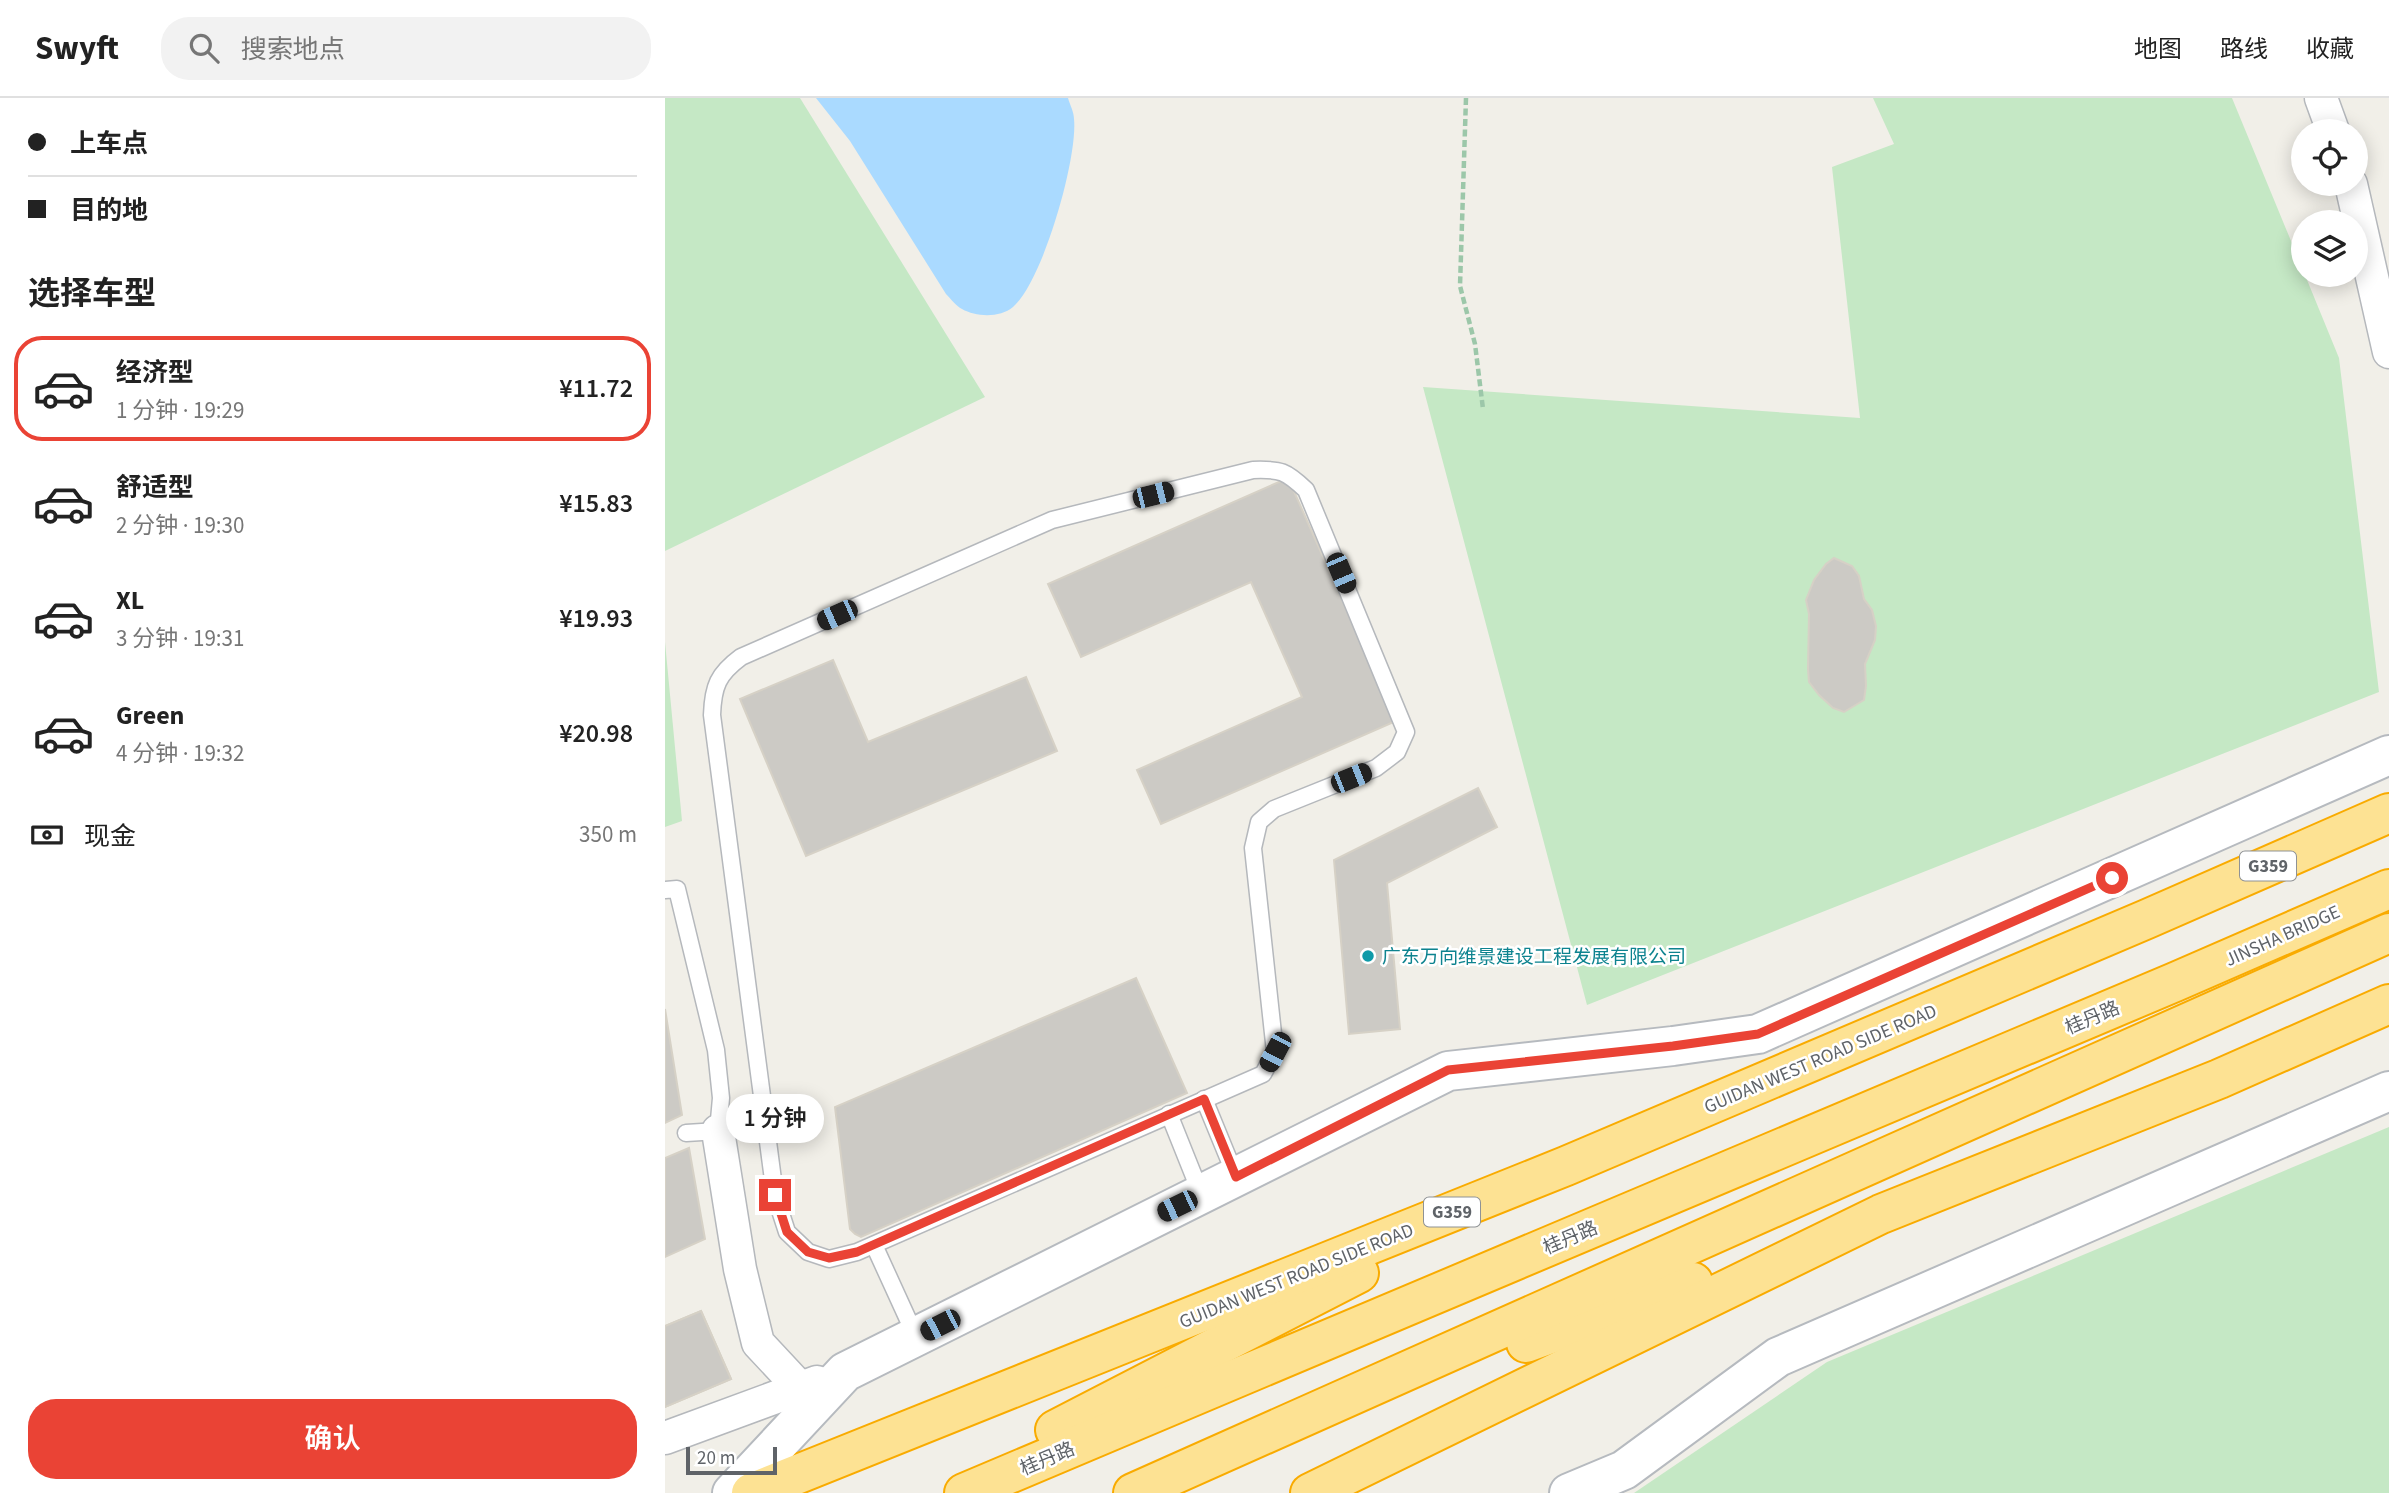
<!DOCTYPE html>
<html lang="zh">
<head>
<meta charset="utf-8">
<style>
  :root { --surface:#fff; --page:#f2f2f2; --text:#222; --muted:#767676; --line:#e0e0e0; --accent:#ea4335 }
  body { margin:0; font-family:"Source Sans 3","Noto Sans SC",sans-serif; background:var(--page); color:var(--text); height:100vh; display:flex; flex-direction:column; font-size:26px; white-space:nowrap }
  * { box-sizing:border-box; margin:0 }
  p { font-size:23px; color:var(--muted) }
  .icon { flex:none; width:38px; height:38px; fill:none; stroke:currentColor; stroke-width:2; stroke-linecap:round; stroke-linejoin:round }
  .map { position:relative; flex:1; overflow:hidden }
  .side { display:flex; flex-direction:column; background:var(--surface); width:665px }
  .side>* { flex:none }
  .banner { display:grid; align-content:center; height:154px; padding:0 28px; background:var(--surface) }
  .tools { position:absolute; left:1626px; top:21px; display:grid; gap:14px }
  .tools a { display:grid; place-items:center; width:77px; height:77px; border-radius:50%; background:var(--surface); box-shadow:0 4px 18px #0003; font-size:35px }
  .scale { position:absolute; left:21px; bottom:18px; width:91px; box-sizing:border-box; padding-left:7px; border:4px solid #5f6368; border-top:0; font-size:19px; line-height:24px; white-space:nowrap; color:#5f6368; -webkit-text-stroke:5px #fff; paint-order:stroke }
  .end { position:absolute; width:32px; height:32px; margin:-16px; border:9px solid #ea4335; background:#fff; box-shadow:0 0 0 4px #fff }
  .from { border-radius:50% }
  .bubble { position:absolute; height:49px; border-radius:24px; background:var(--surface); box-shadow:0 4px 18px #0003; font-size:23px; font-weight:600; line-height:49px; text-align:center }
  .car { position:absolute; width:21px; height:42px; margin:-21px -10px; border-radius:9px; box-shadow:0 0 5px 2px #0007; background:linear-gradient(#222 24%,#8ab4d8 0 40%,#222 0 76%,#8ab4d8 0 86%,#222 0) }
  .banner b { display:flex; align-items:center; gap:24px; height:66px; font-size:26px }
  .banner b+b { border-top:2px solid var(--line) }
  .banner i { width:18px; height:18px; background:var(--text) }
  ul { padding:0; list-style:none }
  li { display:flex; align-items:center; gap:21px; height:105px; margin:0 14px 10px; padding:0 14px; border:4px solid transparent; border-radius:28px }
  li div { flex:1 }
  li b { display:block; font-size:26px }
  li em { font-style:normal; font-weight:600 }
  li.current { border-color:var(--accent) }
  li>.icon { width:63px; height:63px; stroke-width:1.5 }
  h2 { padding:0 28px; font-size:32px; line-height:84px }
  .pay { display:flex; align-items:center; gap:18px; height:77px; padding:0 28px; font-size:26px }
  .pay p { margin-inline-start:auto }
  .button { display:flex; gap:14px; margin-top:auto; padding:14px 28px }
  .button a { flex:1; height:80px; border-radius:28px; background:var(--accent); color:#fff; font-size:28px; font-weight:600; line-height:80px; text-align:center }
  header { display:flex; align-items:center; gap:42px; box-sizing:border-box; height:98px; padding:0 35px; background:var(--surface); border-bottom:2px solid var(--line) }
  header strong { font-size:33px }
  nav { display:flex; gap:38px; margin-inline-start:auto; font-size:24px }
  .search { width:490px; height:63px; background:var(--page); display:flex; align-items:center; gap:18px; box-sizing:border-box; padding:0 24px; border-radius:28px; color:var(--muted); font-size:26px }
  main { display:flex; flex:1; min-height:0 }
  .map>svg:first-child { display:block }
</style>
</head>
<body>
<header>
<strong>Swyft</strong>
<div class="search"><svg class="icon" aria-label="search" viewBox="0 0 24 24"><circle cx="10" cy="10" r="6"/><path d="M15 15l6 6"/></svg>搜索地点</div>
<nav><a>地图</a><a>路线</a><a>收藏</a></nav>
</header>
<main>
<section class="side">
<div class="banner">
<b><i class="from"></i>上车点</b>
<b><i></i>目的地</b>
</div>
<h2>选择车型</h2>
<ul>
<li class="current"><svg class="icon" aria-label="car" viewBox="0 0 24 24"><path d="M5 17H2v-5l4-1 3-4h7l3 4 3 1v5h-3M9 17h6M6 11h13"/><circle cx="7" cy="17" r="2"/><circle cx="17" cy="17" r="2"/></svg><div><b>经济型</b><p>1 分钟 · 19:29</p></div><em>¥11.72</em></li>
<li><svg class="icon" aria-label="car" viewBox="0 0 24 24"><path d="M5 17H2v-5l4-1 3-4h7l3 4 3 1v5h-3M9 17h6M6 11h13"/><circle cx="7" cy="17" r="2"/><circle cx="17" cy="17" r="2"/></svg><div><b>舒适型</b><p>2 分钟 · 19:30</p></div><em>¥15.83</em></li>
<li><svg class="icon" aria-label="car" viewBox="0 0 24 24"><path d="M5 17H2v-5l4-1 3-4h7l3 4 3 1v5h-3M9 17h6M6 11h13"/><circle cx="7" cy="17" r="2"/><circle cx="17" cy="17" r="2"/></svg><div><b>XL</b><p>3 分钟 · 19:31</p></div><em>¥19.93</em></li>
<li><svg class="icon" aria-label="car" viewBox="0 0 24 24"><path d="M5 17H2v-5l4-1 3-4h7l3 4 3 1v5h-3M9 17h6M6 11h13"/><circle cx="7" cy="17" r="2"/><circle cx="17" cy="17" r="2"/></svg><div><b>Green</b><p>4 分钟 · 19:32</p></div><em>¥20.98</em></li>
</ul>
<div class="pay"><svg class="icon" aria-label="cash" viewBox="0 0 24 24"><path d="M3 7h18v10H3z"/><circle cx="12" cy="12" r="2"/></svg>现金<p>350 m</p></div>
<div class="button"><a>确认</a></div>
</section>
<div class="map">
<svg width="1724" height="1395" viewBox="0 0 1724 1395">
  <rect width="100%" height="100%" fill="#f1efe8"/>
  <g fill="#c5e8c5">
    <polygon points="0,0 135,0 320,299 0,453"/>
    <polygon points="1208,0 1567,0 1638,172 1638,177 1640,177 1674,260 1714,594 922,907 758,289 1195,320 1167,69 1229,46"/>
    <polygon points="0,544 17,723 0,729"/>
    <polygon points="1724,1029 1724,1395 969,1395 1162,1264"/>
  </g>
  <path fill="#aadaff" d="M151,0H403C405,7 409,14 409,21C413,60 378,183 348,209C335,220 311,219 297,211C291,208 286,201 281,196L185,43Z"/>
  <g fill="#cccac5" stroke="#d6d1c6" stroke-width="2">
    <polygon points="623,380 731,623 496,726 472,672 637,599 586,484 416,559 383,486"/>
    <polygon points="1169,460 1187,468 1194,478 1199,501 1207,512 1211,528 1210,542 1200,566 1201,588 1199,602 1179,614 1168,610 1154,597 1144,584 1143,571 1144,516 1141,502 1149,482 1161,466"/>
    <polygon points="168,562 203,644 361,579 392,653 141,758 75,601"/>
    <polygon points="813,690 832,729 722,785 735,931 684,936 669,762"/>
    <polygon points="471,880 522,995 196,1139 190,1136 185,1131 170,1009"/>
    <polygon points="0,911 17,1017 0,1025"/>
    <polygon points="24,1050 40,1141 0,1159 0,1060"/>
    <polygon points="36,1213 66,1281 0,1309 0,1228"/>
    <polygon points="36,1213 66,1281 0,1309 0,1228"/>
  </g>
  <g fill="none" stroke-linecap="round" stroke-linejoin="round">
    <defs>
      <g id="lane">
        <path d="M588,372C616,371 621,373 641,392L741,634L732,654L711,670L609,711L594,724L588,750L610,954L598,976L192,1154L164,1161L143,1154L122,1134L110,1097L47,617C48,588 53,576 76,559L387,422Z"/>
        <polyline points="0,792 12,791 51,952 56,1000 53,1033 21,1035"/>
        <polyline points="539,1001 571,1079"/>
        <polyline points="504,1016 536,1096"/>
        <polyline points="209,1147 251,1239"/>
      </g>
      <g id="street">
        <polyline points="1656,0 1668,33"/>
        <polyline points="1686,86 1724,254"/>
        <polyline points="53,1033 75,1171 93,1245 135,1290"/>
        <polyline points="0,1340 152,1284"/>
      </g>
      <g id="secondary">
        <polyline points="67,1395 180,1274 783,973 1008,948 1093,936 1724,657"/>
        <polyline points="904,1395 959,1372 1113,1259 1724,993"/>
      </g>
      <g id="highway">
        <polyline points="861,1245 1028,1184"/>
        <polyline points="390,1332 694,1175"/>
        <polyline points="86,1395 901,1068 1482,821 1724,715"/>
        <polyline points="299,1395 1510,884 1724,791"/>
        <polyline points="468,1395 1724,835"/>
        <polyline points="645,1395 1216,1116 1554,981 1724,906"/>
      </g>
    </defs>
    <use href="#lane" stroke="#b5b8bc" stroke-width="19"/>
    <use href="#street" stroke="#b5b8bc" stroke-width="35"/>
    <use href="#secondary" stroke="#b6babf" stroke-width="42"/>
    <use href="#highway" stroke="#f9ab00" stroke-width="42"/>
    <polyline stroke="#9cc7a9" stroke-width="4.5" stroke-dasharray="7 3.5" stroke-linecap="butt" points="801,0 795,188 810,246 818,311"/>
    <use href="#lane" stroke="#fff" stroke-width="16"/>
    <use href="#street" stroke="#fff" stroke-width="32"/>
    <use href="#secondary" stroke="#fff" stroke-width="38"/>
    <use href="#highway" stroke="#fde293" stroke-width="38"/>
  </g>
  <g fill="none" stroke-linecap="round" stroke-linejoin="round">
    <polyline stroke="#ea4335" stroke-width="9" points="110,1097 122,1134 143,1154 164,1160 192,1154 539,1001 571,1079 783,972 1008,948 1093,936 1447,780"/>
  </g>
  <circle fill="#0f9aa8" stroke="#fff" stroke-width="2.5" cx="703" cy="858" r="7"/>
  <g text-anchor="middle" stroke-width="5" stroke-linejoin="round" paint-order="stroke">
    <g fill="#fff" stroke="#8f9295" stroke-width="2">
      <rect x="1575" y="753.5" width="56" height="29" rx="5"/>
      <rect x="759" y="1099.5" width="56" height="29" rx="5"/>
    </g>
    <g font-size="18" font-weight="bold" fill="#5f6368">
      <text x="1603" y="774">G359</text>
      <text x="787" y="1120">G359</text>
    </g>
    <g font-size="19" fill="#5f6368" stroke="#fff">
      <text transform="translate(1617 837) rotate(-24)" y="7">JINSHA BRIDGE</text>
      <text transform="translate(1427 919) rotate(-23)" y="7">桂丹路</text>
      <text transform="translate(1155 960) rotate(-23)" y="7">GUIDAN WEST ROAD SIDE ROAD</text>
      <text transform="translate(905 1139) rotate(-23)" y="7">桂丹路</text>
      <text transform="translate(631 1177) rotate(-22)" y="7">GUIDAN WEST ROAD SIDE ROAD</text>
      <text transform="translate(382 1360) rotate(-23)" y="7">桂丹路</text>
    </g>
    <g font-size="19" fill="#0d838f" stroke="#fff" text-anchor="start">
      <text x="717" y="865">广东万向维景建设工程发展有限公司</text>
    </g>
  </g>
</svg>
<div class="tools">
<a><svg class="icon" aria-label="locate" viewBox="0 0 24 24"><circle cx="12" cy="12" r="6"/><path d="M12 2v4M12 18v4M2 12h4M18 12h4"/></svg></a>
<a><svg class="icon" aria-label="layers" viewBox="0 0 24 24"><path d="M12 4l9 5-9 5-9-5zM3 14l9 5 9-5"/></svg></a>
</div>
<div class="scale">20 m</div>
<i class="end from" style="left:1447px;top:780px"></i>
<i class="end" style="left:110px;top:1097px"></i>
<div class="bubble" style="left:61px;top:996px;width:98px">1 分钟</div>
<i class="car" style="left:488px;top:397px;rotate:76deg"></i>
<i class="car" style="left:676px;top:475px;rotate:157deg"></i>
<i class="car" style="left:172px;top:517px;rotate:246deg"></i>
<i class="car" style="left:686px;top:680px;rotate:68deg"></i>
<i class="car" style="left:610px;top:954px;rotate:208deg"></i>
<i class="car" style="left:512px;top:1108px;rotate:244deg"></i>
<i class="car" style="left:275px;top:1227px;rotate:243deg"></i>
</div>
</main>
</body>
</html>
